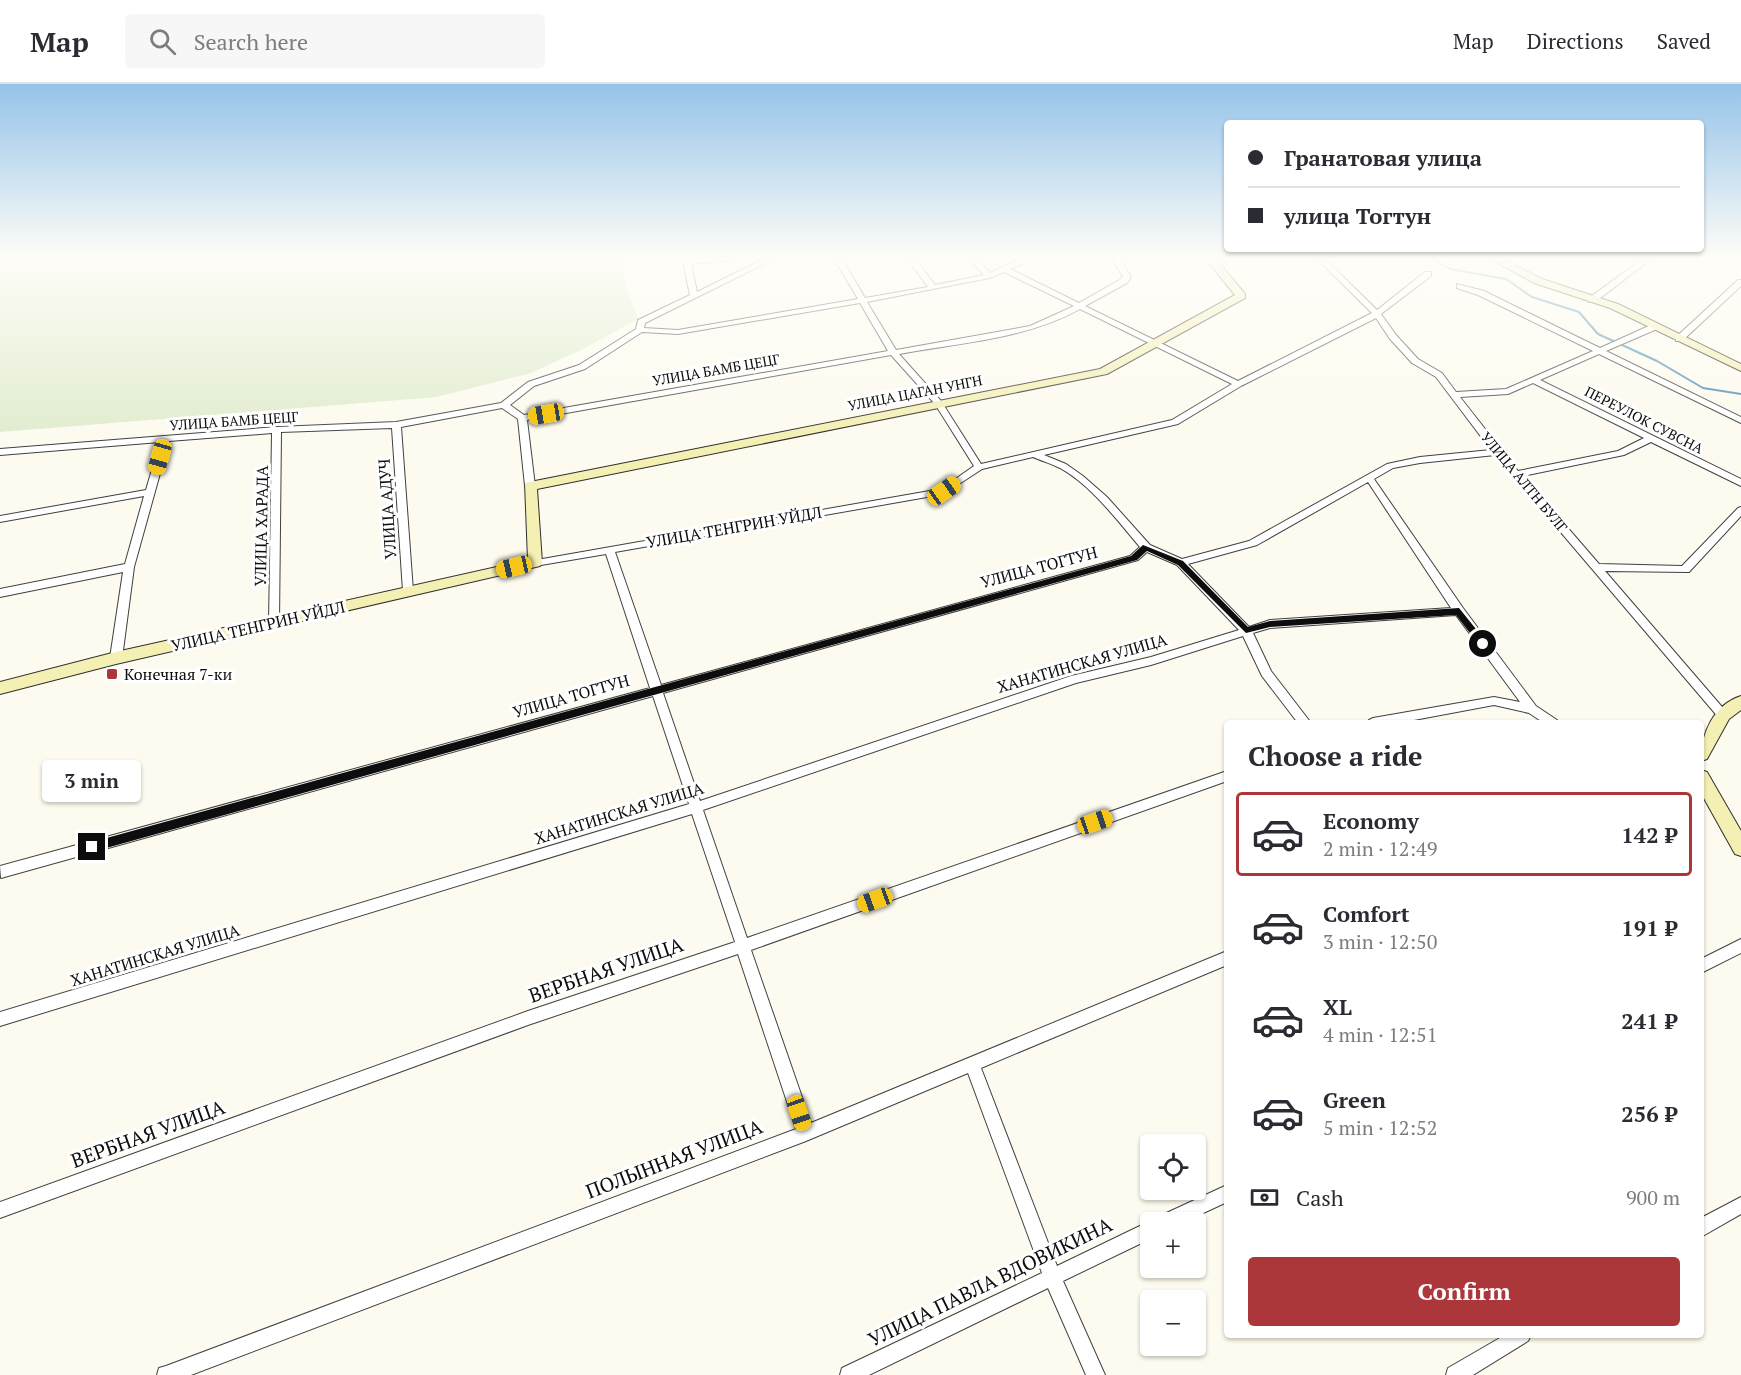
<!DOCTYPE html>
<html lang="en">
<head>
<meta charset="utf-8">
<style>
  :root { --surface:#fff; --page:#f7f7f7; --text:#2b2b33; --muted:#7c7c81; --line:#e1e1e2; --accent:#ab373a }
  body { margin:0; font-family:"PT Serif",serif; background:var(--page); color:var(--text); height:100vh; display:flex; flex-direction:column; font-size:22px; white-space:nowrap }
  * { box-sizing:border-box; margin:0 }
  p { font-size:20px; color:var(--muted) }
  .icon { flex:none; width:33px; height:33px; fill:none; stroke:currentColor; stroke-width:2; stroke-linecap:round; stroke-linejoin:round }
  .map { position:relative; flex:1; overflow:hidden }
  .panel { position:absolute; left:1224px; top:636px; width:480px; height:618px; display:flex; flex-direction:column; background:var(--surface); border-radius:6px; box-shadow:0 2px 4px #0004 }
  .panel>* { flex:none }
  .hud { position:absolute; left:1224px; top:36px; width:480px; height:132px; border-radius:6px; box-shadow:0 2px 4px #0004; display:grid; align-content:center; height:132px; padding:0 24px; background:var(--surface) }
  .fabs { position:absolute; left:1140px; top:1050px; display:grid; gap:12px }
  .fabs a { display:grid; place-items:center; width:66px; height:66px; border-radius:6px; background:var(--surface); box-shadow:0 2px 4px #0004; font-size:30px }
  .end { position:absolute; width:27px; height:27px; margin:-14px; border:8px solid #0d0d0d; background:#fff; box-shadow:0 0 0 3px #fff }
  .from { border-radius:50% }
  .bubble { position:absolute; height:42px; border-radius:6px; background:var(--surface); box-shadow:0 2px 4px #0004; font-size:20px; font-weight:800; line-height:42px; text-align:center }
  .car { position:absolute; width:18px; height:36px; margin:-18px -9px; border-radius:8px; box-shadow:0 0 4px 2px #0007; background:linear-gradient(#f5c518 24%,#345 0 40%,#f5c518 0 76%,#345 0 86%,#f5c518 0) }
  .hud b { display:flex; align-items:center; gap:21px; height:57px; font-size:22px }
  .hud b+b { border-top:2px solid var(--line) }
  .hud i { width:15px; height:15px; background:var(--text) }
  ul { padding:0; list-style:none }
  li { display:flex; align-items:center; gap:18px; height:84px; margin:0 12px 9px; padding:0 12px; border:3px solid transparent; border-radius:6px }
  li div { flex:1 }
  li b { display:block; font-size:22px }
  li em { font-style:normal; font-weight:800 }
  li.active { border-color:var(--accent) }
  li>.icon { width:54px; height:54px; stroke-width:1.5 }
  h2 { padding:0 24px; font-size:27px; line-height:72px }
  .pay { display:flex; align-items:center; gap:15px; height:66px; padding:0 24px; font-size:22px }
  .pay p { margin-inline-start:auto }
  .cta { display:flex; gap:12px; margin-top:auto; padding:12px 24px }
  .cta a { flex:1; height:69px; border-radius:6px; background:var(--accent); color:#fff; font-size:24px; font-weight:800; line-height:69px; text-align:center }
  header { display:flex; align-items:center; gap:36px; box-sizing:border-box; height:84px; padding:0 30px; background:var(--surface); border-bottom:2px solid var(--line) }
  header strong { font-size:28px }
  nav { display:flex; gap:33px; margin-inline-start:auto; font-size:21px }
  .search { width:420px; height:54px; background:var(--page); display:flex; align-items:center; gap:15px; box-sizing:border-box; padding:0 21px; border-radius:6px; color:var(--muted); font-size:22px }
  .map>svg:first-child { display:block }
</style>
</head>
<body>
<header>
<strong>Map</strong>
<div class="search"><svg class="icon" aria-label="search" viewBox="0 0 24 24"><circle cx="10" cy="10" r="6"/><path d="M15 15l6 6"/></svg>Search here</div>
<nav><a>Map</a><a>Directions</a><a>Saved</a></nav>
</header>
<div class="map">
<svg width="1741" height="1291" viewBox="0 0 1741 1291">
  <rect width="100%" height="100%" fill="#fdfbef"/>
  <polygon fill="#e0ecce" points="0,173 622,173 625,201 638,235 585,264 531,289 437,313 0,348"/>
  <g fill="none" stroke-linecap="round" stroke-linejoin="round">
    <polyline stroke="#4b8cbb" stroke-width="2" points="1429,173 1450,185 1506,195 1532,213 1579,228 1598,250 1657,277 1703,304 1741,310"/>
    <defs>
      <g id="street">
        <path d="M682,173H690V176L746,173L742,175L691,180L697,208L768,173H778L645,239L644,244L678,246L858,215L833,173H841L865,214L928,203L906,173H914L935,201L984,191L967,173H975L990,189L1016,177L1014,173H1022L1023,180L1010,185L1079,219L1121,195L1123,193L1111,173H1119L1131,193L1127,199L1085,222L1238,297L1372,229L1315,173H1323L1377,226L1425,188H1431V192L1381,230L1396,251L1418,275L1442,289L1456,308L1506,305L1593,267L1478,211L1457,204V200L1484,207L1600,264L1651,241H1657V245L1606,267L1741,333V339L1599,270L1540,296L1741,395V402L1651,358L1624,371L1523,392L1599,480L1682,482L1738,424L1741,423V432L1689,488L1605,487L1729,631L1727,634H1719L1495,371L1420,379L1393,384L1374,395L1463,524L1536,622L1557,636L1559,639H1544L1529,629L1494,621L1398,639H1367L1369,636L1373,634L1494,613L1520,618L1456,531L1270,544L1253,549L1271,587L1311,639H1298L1262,592L1243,552L1151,581L1076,599L703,726L747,854L1227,687V697L751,866L811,1039L1227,867V881L981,984L1057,1182L1144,1140L1150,1137L1153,1138H1150V1155L1063,1197L1105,1291H1086L1048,1204L869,1291H840L842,1284L1042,1189L968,989L806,1057L191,1291H157L159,1284L166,1282L796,1045L738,870L528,941L0,1134V1118L528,927L735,858L692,730L0,942V928L689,720L653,612L1,794L0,782L650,604L606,470L535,482L531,481L530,479L531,477L941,405L974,382L935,320L891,271L527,336L535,402L530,405L525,402L518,335L502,324L401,343L413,507L408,511L403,507L392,344L281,348L279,539L274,543L269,539L272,349L169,357L134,483L122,574L116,578L110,574L123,488L0,513V505L125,480L144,412L0,438V432L146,406L160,358L0,371V365L277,343L396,338L501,319L528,298L579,281L636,245L638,236L690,211ZM1004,188L1074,222L1030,242L896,266L867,218L989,194ZM860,219L888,267L524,331L510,321L534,302L585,285L642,248L678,250ZM1080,225L1232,300L1172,336L981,380L941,317L899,270C959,259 1027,255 1080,225ZM1376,234L1390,255L1412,279L1436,293L1491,366L1420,373L1387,380L1249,457L1182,475L1150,461L1107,413L1083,392L1066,380L1044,371L1178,340L1241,302ZM1533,299L1644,354L1618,367L1518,387L1460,313L1508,310ZM1033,373C1042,377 1052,380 1060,384C1092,402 1116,435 1140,463L1130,472L661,601L615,468L944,410L982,385ZM1368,398L1451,524L1270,536L1249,543L1188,480L1257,461ZM1147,468L1177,481L1239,546L1151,573L1071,592L700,717L663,609L1138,476Z"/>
        <polygon points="1645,173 1654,173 1595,218 1589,218 1589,214"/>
        <polygon points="1738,196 1741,196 1741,202 1682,257 1676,257 1676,253"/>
        <polygon points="1741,855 1741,869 1701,889 1701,875"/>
        <polygon points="1227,1101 1227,1118 1184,1138 1158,1138 1160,1132"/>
        <polygon points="1741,1113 1741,1130 1701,1153 1701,1134"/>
        <polygon points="1505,1251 1531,1251 1528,1257 1473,1291 1446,1291 1448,1284"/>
      </g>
      <g id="secondary">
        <polygon points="1204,173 1214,173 1245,210 1245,214 1107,290 537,405 542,479 540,482 116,580 0,610 0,598 116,568 528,476 525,399 1100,285 1235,211"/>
        <polygon points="1487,173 1499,173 1542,195 1618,220 1741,280 1741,287 1610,224 1534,199"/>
        <path d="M1741,612V626L1729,635L1707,675L1701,677C1701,650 1713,621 1741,612Z"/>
        <polygon points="1701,686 1707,688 1741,747 1741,772 1735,770 1701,709"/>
      </g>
    </defs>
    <use href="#street" stroke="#404040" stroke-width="2"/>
    <use href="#secondary" stroke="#2f2f2f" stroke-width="2"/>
    <use href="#street" fill="#fff" fill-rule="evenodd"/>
    <use href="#secondary" fill="#f4efb3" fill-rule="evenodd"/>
  </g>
  <linearGradient id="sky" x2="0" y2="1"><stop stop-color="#95c3ea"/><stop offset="0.49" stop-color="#fefdf8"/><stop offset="1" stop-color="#fefdf8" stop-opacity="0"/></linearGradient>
  <rect width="1741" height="354" fill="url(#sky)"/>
  <polygon fill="#0d0d0d" points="1143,461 1183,477 1248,543 1270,537 1459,524 1488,560 1480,562 1456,531 1270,543 1246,549 1178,481 1147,467 1137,476 92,768 86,763 92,758 1131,472"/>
  <rect fill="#ab373a" stroke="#fff" stroke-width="2" x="106" y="584" width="12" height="12" rx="3"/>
  <g text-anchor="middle" stroke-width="6" stroke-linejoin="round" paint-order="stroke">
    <g font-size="14" fill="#0d0d0d" stroke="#fff">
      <text transform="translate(716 286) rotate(-10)" y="5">УЛИЦА БАМБ ЦЕЦГ</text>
      <text transform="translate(915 309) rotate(-11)" y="5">УЛИЦА ЦАГАН УНГН</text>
      <text transform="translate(1644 336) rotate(27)" y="5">ПЕРЕУЛОК СУВСНА</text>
      <text transform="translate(234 337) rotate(-4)" y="5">УЛИЦА БАМБ ЦЕЦГ</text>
      <text transform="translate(1524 398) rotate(50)" y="5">УЛИЦА АЛТН БУЛГ</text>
    </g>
    <g font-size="16" fill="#0d0d0d" stroke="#fff">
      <text transform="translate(387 425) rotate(-94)" y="6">УЛИЦА АДУЧ</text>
      <text transform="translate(261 442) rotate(-89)" y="6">УЛИЦА ХАРАДА</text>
      <text transform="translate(734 443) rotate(-10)" y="6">УЛИЦА ТЕНГРИН УЙДЛ</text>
      <text transform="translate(1039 483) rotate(-15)" y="6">УЛИЦА ТОГТУН</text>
      <text transform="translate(258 542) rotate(-13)" y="6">УЛИЦА ТЕНГРИН УЙДЛ</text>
      <text transform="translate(1082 579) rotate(-16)" y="6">ХАНАТИНСКАЯ УЛИЦА</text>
      <text transform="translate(571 612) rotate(-16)" y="6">УЛИЦА ТОГТУН</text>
      <text transform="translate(619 729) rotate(-17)" y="6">ХАНАТИНСКАЯ УЛИЦА</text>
      <text transform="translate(155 871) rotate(-17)" y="6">ХАНАТИНСКАЯ УЛИЦА</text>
    </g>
    <g font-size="16" fill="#0d0d0d" stroke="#fff" text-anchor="start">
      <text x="124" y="596">Конечная 7-ки</text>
    </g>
    <g font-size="20" fill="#0d0d0d" stroke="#fff">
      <text transform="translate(606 886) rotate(-19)" y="7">ВЕРБНАЯ УЛИЦА</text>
      <text transform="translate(148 1050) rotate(-20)" y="7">ВЕРБНАЯ УЛИЦА</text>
      <text transform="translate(674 1075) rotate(-21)" y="7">ПОЛЫННАЯ УЛИЦА</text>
      <text transform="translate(990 1198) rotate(-26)" y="7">УЛИЦА ПАВЛА ВДОВИКИНА</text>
    </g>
  </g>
</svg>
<div class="fabs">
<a><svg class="icon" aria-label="locate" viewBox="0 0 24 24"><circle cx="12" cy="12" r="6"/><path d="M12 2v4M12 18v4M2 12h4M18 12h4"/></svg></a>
<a>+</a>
<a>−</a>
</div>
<i class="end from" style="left:1483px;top:560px"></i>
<i class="end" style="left:92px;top:763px"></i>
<div class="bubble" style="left:42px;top:676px;width:99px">3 min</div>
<i class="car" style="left:546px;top:330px;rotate:260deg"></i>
<i class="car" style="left:160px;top:373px;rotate:196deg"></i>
<i class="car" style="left:944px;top:407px;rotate:55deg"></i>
<i class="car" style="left:514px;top:483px;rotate:257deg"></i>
<i class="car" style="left:1095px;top:738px;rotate:71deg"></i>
<i class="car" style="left:875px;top:816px;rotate:250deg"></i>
<i class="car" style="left:799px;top:1029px;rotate:161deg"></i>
<div class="hud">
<b><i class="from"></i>Гранатовая улица</b>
<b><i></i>улица Тогтун</b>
</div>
<section class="panel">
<h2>Choose a ride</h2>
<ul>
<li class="active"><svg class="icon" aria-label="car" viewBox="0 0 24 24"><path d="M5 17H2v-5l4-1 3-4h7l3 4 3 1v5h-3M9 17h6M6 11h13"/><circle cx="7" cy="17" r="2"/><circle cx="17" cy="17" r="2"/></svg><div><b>Economy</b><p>2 min · 12:49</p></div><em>142 ₽</em></li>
<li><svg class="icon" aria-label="car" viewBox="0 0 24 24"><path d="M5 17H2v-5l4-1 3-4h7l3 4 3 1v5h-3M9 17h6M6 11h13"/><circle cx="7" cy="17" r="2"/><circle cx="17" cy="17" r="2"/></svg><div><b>Comfort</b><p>3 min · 12:50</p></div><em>191 ₽</em></li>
<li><svg class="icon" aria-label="car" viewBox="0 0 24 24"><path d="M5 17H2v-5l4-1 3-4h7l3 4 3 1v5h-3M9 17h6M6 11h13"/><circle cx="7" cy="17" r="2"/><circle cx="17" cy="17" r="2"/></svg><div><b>XL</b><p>4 min · 12:51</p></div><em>241 ₽</em></li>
<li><svg class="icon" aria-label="car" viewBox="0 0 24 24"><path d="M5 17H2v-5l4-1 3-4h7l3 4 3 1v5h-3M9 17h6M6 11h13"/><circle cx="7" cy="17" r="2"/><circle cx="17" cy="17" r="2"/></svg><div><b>Green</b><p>5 min · 12:52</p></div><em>256 ₽</em></li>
</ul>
<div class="pay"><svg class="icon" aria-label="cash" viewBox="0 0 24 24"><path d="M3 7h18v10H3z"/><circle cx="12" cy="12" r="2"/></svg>Cash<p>900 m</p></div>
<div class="cta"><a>Confirm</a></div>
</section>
</div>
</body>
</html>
